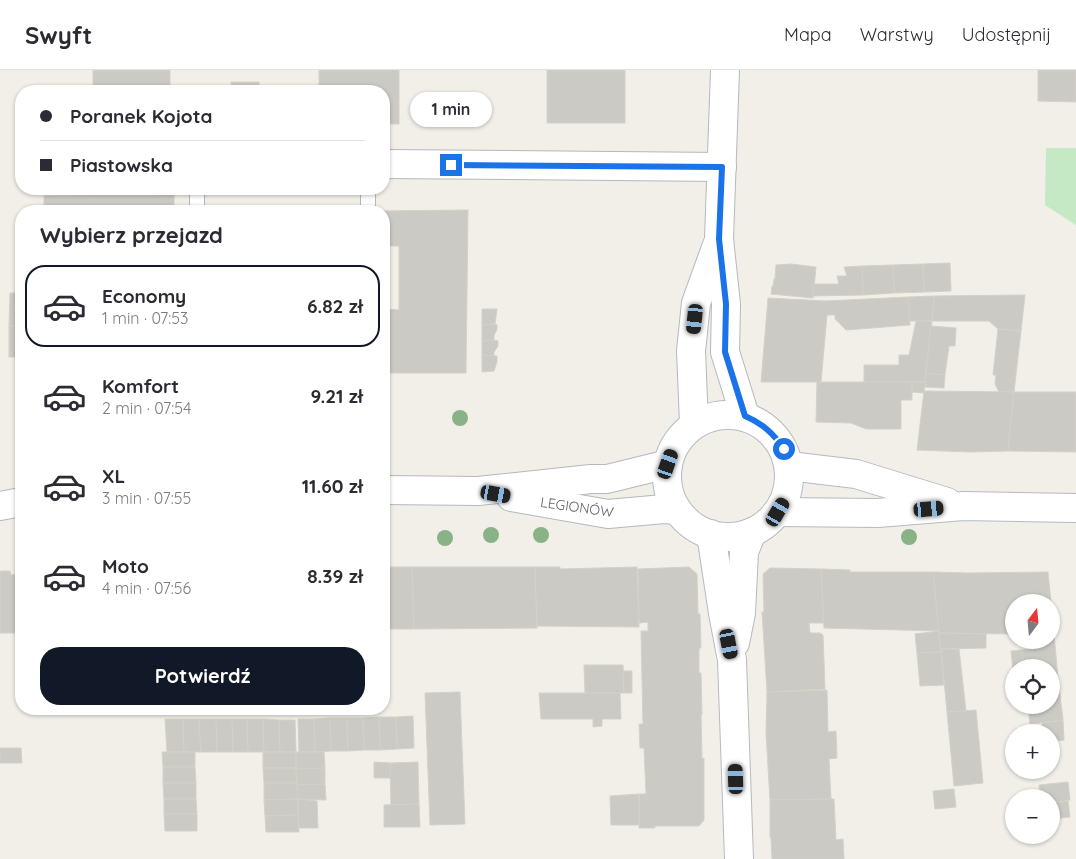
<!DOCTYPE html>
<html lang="pl">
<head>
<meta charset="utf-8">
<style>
  :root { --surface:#fff; --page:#f7f7f7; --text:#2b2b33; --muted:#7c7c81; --line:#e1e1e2; --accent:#111827 }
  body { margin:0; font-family:Quicksand,sans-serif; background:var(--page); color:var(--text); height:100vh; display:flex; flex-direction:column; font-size:19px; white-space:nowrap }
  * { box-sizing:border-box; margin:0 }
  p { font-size:16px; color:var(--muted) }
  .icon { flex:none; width:28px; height:28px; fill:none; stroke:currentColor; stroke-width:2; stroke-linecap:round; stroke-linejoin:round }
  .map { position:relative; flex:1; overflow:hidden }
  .sheet { position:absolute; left:15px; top:135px; width:375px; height:510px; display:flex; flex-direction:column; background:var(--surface); border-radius:20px; box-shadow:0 1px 4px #0004 }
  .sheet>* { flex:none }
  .banner { position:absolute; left:15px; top:15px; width:375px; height:110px; border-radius:20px; box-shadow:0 1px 4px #0004; display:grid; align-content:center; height:110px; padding:0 25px; background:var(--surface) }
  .needle { width:32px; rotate:16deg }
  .tools { position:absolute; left:1005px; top:524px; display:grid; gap:10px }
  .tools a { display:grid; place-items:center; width:55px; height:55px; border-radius:50%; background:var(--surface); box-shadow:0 1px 4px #0004; font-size:25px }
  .end { position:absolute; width:22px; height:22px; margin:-11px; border:6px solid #1a73e8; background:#fff; box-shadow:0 0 0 2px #fff }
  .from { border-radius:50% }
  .bubble { position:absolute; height:35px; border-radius:18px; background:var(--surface); box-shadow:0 1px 4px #0004; font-size:16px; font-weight:800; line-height:35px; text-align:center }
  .car { position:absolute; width:15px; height:30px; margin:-15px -8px; border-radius:6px; box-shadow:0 0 4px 1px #0007; background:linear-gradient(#222 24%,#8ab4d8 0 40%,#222 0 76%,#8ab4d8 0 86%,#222 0) }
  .banner b { display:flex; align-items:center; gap:18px; height:48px; font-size:19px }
  .banner b+b { border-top:1px solid var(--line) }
  .banner i { width:12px; height:12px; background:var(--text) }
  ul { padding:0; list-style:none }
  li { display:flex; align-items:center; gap:15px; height:82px; margin:0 10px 8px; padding:0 15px; border:2px solid transparent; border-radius:20px }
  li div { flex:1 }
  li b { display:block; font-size:19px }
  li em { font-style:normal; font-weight:800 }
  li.current { border-color:var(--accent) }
  li>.icon { width:45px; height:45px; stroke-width:1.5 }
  h2 { padding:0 25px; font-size:22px; line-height:60px }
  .button { display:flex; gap:10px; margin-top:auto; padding:10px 25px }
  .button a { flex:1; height:58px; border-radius:20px; background:var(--accent); color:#fff; font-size:20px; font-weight:800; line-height:58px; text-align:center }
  header { display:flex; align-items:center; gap:30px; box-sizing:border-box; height:70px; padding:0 25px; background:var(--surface); border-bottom:1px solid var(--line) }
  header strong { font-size:24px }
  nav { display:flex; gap:28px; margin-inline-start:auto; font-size:18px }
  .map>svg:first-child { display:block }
</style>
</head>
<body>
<header>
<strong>Swyft</strong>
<nav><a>Mapa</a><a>Warstwy</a><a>Udostępnij</a></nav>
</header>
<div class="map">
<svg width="1076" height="789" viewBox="0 0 1076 789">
  <rect width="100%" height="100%" fill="#f1efe8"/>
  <polygon fill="#c5e8c5" points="1046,78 1076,78 1076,155 1045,135"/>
  <g fill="#cccac5" stroke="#d6d1c6">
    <rect x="93" y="0" width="77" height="21"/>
    <polygon points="319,0 399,0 399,54 384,54 384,21 319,21"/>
    <rect x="547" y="0" width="78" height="53"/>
    <polygon points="1038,0 1076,0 1076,32 1038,31"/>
    <rect x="231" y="12" width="28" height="9"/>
    <polygon points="174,125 174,141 44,141 44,126"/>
    <polygon points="468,140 466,303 384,303 384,239 399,240 399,176 386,176 386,183 384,183 384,141 378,141"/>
    <polygon points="950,193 951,221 924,222 923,194"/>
    <polygon points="791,194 816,197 813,228 771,224 772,216 773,216 774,209 775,209 776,195"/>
    <polygon points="923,194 924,222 894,223 893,195"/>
    <polygon points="893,195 894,223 863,225 862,196"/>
    <polygon points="862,196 863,225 813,226 814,214 839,214 837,206 847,206 844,197"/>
    <polygon points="10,223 21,223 21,256 9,256"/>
    <polygon points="1025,225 1021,261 998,259 989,251 932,251 934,226"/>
    <polygon points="934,226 932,251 909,251 908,227"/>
    <polygon points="908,227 910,255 846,260 835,249 835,245 827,245 821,312 761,312 768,228 826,231"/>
    <polygon points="482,239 497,239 495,254 482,255"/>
    <polygon points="916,251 932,251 925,312 864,312 864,295 899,295 899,285 909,285"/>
    <polygon points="495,254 497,255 497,260 494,265 494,270 482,271 482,255"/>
    <rect x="9" y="256" width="12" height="31"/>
    <polygon points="931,256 956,258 955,276 949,276 945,305 926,303"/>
    <polygon points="998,259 1021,261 1014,322 999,322 995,314 996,305 993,305"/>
    <polygon points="494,270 498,271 498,276 494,282 494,286 482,285 482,271"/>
    <polygon points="482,285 497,286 497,292 494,301 482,302"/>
    <polygon points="926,303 945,305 944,318 925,317"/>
    <polygon points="817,312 912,312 912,330 901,330 901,359 866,359 851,353 816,352"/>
    <polygon points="912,312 925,312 924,323 912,322"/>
    <polygon points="924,321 1014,322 1008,381 970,382 917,380"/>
    <polygon points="1014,322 1076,322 1076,382 1008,381"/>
    <polygon points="384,497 412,497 414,559 384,559"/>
    <polygon points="412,497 535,497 537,558 414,559"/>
    <polygon points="535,497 560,497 560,499 637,497 639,557 537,556"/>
    <polygon points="689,497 697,504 698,544 700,544 701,578 699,578 699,603 701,603 702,645 701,645 702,689 704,688 704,750 699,756 655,756 655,758 639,758 639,724 646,724 644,678 640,678 639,654 643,654 641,561 648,561 648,552 639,553 638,499"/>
    <polygon points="770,498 821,499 824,553 809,553 810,563 820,563 823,565 825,619 767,622 762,542 764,542 763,504"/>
    <polygon points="821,499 850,500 850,502 933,502 939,561 824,558"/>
    <polygon points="0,501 10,501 11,505 21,504 21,563 0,563"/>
    <polygon points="933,502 967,503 1048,502 1051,532 1014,532 1014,564 939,563"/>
    <polygon points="939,561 941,582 917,583 915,564"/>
    <polygon points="939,563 986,564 986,578 941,579"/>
    <polygon points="1051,564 1054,564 1058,608 1051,609 1051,598 1024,598 1022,580 1034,579 1041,570 1051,570"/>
    <polygon points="941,579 959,579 966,641 947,642"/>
    <polygon points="1022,580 1024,598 1014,598 1014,611 1011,581"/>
    <polygon points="941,582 944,615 920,616 917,583"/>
    <polygon points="584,595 623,595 624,623 585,623"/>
    <polygon points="623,601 632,601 632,623 624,623"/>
    <polygon points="1058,608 1063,650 1030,654 1028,635 1051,635 1051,609"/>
    <polygon points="827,620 828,662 836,661 837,688 829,689 831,729 770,730 766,663 767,622"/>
    <polygon points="460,622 465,754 430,755 425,623"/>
    <polygon points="539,623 620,623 621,649 602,649 602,656 593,657 593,649 541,649"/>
    <polygon points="976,640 983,713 954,716 947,642"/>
    <polygon points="413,646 414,678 397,679 396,647"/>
    <polygon points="379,647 396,647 397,679 380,680"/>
    <polygon points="379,647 380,680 364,680 363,648"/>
    <polygon points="330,648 347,648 348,681 331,681"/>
    <polygon points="330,648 331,681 315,682 314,649"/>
    <polygon points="347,648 363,648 364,680 348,681"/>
    <polygon points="165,649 183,649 184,682 167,682"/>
    <polygon points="183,649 199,649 201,682 184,682"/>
    <polygon points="199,649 216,649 217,682 201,682"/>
    <polygon points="216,649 232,649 233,682 217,682"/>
    <polygon points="232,649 247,649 248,682 233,682"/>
    <polygon points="247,649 263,649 264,682 248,682"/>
    <polygon points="263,649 279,650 280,682 264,682"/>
    <polygon points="298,649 314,649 315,682 299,682"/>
    <polygon points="279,650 295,650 296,682 280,682"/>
    <polygon points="1063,650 1064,670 1051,672 1051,662 1042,662 1042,653"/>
    <polygon points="0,678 21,678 22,693 0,693"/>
    <polygon points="162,682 195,682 195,697 163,697"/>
    <rect x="263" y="682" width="33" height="16"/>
    <polygon points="296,682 324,682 325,698 296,699"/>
    <polygon points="374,692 390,693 391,708 374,708"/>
    <polygon points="418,692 419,734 391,736 390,693"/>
    <polygon points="163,697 195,697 196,713 163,713"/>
    <polygon points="263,698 296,698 297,713 264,713"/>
    <polygon points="325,698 325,714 297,715 296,699"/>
    <polygon points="1068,712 1070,730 1051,733 1051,728 1040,728 1039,715"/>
    <polygon points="163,713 196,713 196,729 164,729"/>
    <polygon points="264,713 297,713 298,729 264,730"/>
    <polygon points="325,714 326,730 298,729 297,715"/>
    <polygon points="954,719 956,737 935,739 933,721"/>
    <polygon points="639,724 639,755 611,755 610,726"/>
    <polygon points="164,729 196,729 197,744 164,744"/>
    <polygon points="298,729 298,745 265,746 264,730"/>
    <polygon points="298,729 317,731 318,758 299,758"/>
    <polygon points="834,729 836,770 843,769 844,789 772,789 771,768 770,767 770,730"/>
    <polygon points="1068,731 1070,747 1051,749 1051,733"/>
    <polygon points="419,734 420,757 384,757 384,735"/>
    <polygon points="164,744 197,744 197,761 165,761"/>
    <polygon points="298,745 299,762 266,762 265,746"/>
  </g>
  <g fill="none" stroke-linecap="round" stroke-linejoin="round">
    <defs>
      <g id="service">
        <polyline points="197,119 197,141"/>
        <polyline points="368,119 368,141"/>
      </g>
      <polyline id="minor" points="384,94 722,97"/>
      <g id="tertiary">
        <polyline points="725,0 719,169 726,234 725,282 745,346"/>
        <polyline points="694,354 691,281 696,233 717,175"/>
        <polyline points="384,420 478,421 591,409 607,409 668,394"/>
        <polyline points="511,427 608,444 664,439 677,440"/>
        <polyline points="0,436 21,432"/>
      </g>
      <g id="secondary">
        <circle cx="728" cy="406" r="61"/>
        <polyline points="789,396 856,404 947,432"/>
        <polyline points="778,442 878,443 963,436 1076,438"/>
        <polyline points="711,464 723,543 732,590 739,789"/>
        <polyline points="735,573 741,543 744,482 752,462"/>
      </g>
    </defs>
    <use href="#service" stroke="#b5b8bc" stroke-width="16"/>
    <use href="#minor" stroke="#b5b8bc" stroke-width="30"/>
    <use href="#tertiary" stroke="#b5b8bc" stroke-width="30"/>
    <use href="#secondary" stroke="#b6babf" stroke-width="30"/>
    <use href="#service" stroke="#fff" stroke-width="14"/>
    <use href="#minor" stroke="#fff" stroke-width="28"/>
    <use href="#tertiary" stroke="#fff" stroke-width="28"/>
    <use href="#secondary" stroke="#fff" stroke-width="28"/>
  </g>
  <g fill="#89b387">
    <circle cx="460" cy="348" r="8"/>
    <circle cx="491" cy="465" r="8"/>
    <circle cx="541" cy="465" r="8"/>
    <circle cx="909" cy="467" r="8"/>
    <circle cx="445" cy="468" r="8"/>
  </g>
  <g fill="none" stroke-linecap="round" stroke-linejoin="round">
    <path stroke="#1a73e8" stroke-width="6" d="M451,95L722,97L719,169L726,234L725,282L745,346C763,354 773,363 784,379"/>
  </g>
  <g text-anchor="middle" stroke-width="4.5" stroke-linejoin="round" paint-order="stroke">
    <g font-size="14" fill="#5f6368" stroke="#fff">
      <text transform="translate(577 437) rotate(8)" y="5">LEGIONÓW</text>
    </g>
  </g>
</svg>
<div class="tools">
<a><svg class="needle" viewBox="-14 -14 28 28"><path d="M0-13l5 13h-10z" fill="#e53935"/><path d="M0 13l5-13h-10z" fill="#7c7c81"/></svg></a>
<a><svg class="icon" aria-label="locate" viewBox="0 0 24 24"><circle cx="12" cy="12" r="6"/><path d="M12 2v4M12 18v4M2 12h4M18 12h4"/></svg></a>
<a>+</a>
<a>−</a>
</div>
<i class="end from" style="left:784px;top:379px"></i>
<i class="end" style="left:451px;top:95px"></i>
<div class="bubble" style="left:410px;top:22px;width:82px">1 min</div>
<i class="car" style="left:695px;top:249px;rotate:186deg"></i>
<i class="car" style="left:668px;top:394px;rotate:19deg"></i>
<i class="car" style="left:496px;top:424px;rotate:100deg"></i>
<i class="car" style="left:929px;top:439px;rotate:85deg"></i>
<i class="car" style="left:778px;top:442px;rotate:30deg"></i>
<i class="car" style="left:729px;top:574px;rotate:169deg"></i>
<i class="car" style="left:736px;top:709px;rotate:358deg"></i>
<div class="banner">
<b><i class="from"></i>Poranek Kojota</b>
<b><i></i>Piastowska</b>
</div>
<section class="sheet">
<h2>Wybierz przejazd</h2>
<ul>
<li class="current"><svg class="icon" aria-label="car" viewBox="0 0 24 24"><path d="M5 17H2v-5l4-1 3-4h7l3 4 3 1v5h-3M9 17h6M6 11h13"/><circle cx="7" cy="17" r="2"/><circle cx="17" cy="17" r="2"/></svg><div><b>Economy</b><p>1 min · 07:53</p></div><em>6.82 zł</em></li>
<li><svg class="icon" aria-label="car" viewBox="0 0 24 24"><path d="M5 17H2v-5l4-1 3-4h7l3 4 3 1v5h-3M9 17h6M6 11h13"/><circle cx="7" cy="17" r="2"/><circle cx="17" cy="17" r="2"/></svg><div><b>Komfort</b><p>2 min · 07:54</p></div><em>9.21 zł</em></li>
<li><svg class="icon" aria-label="car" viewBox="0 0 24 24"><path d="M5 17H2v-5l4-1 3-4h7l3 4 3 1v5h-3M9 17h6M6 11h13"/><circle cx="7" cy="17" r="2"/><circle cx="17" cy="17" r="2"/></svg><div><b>XL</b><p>3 min · 07:55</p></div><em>11.60 zł</em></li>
<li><svg class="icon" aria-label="car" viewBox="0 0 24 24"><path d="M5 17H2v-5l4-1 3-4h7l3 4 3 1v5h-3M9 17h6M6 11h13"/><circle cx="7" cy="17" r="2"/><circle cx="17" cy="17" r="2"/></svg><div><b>Moto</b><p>4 min · 07:56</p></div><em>8.39 zł</em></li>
</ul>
<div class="button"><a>Potwierdź</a></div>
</section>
</div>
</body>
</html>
